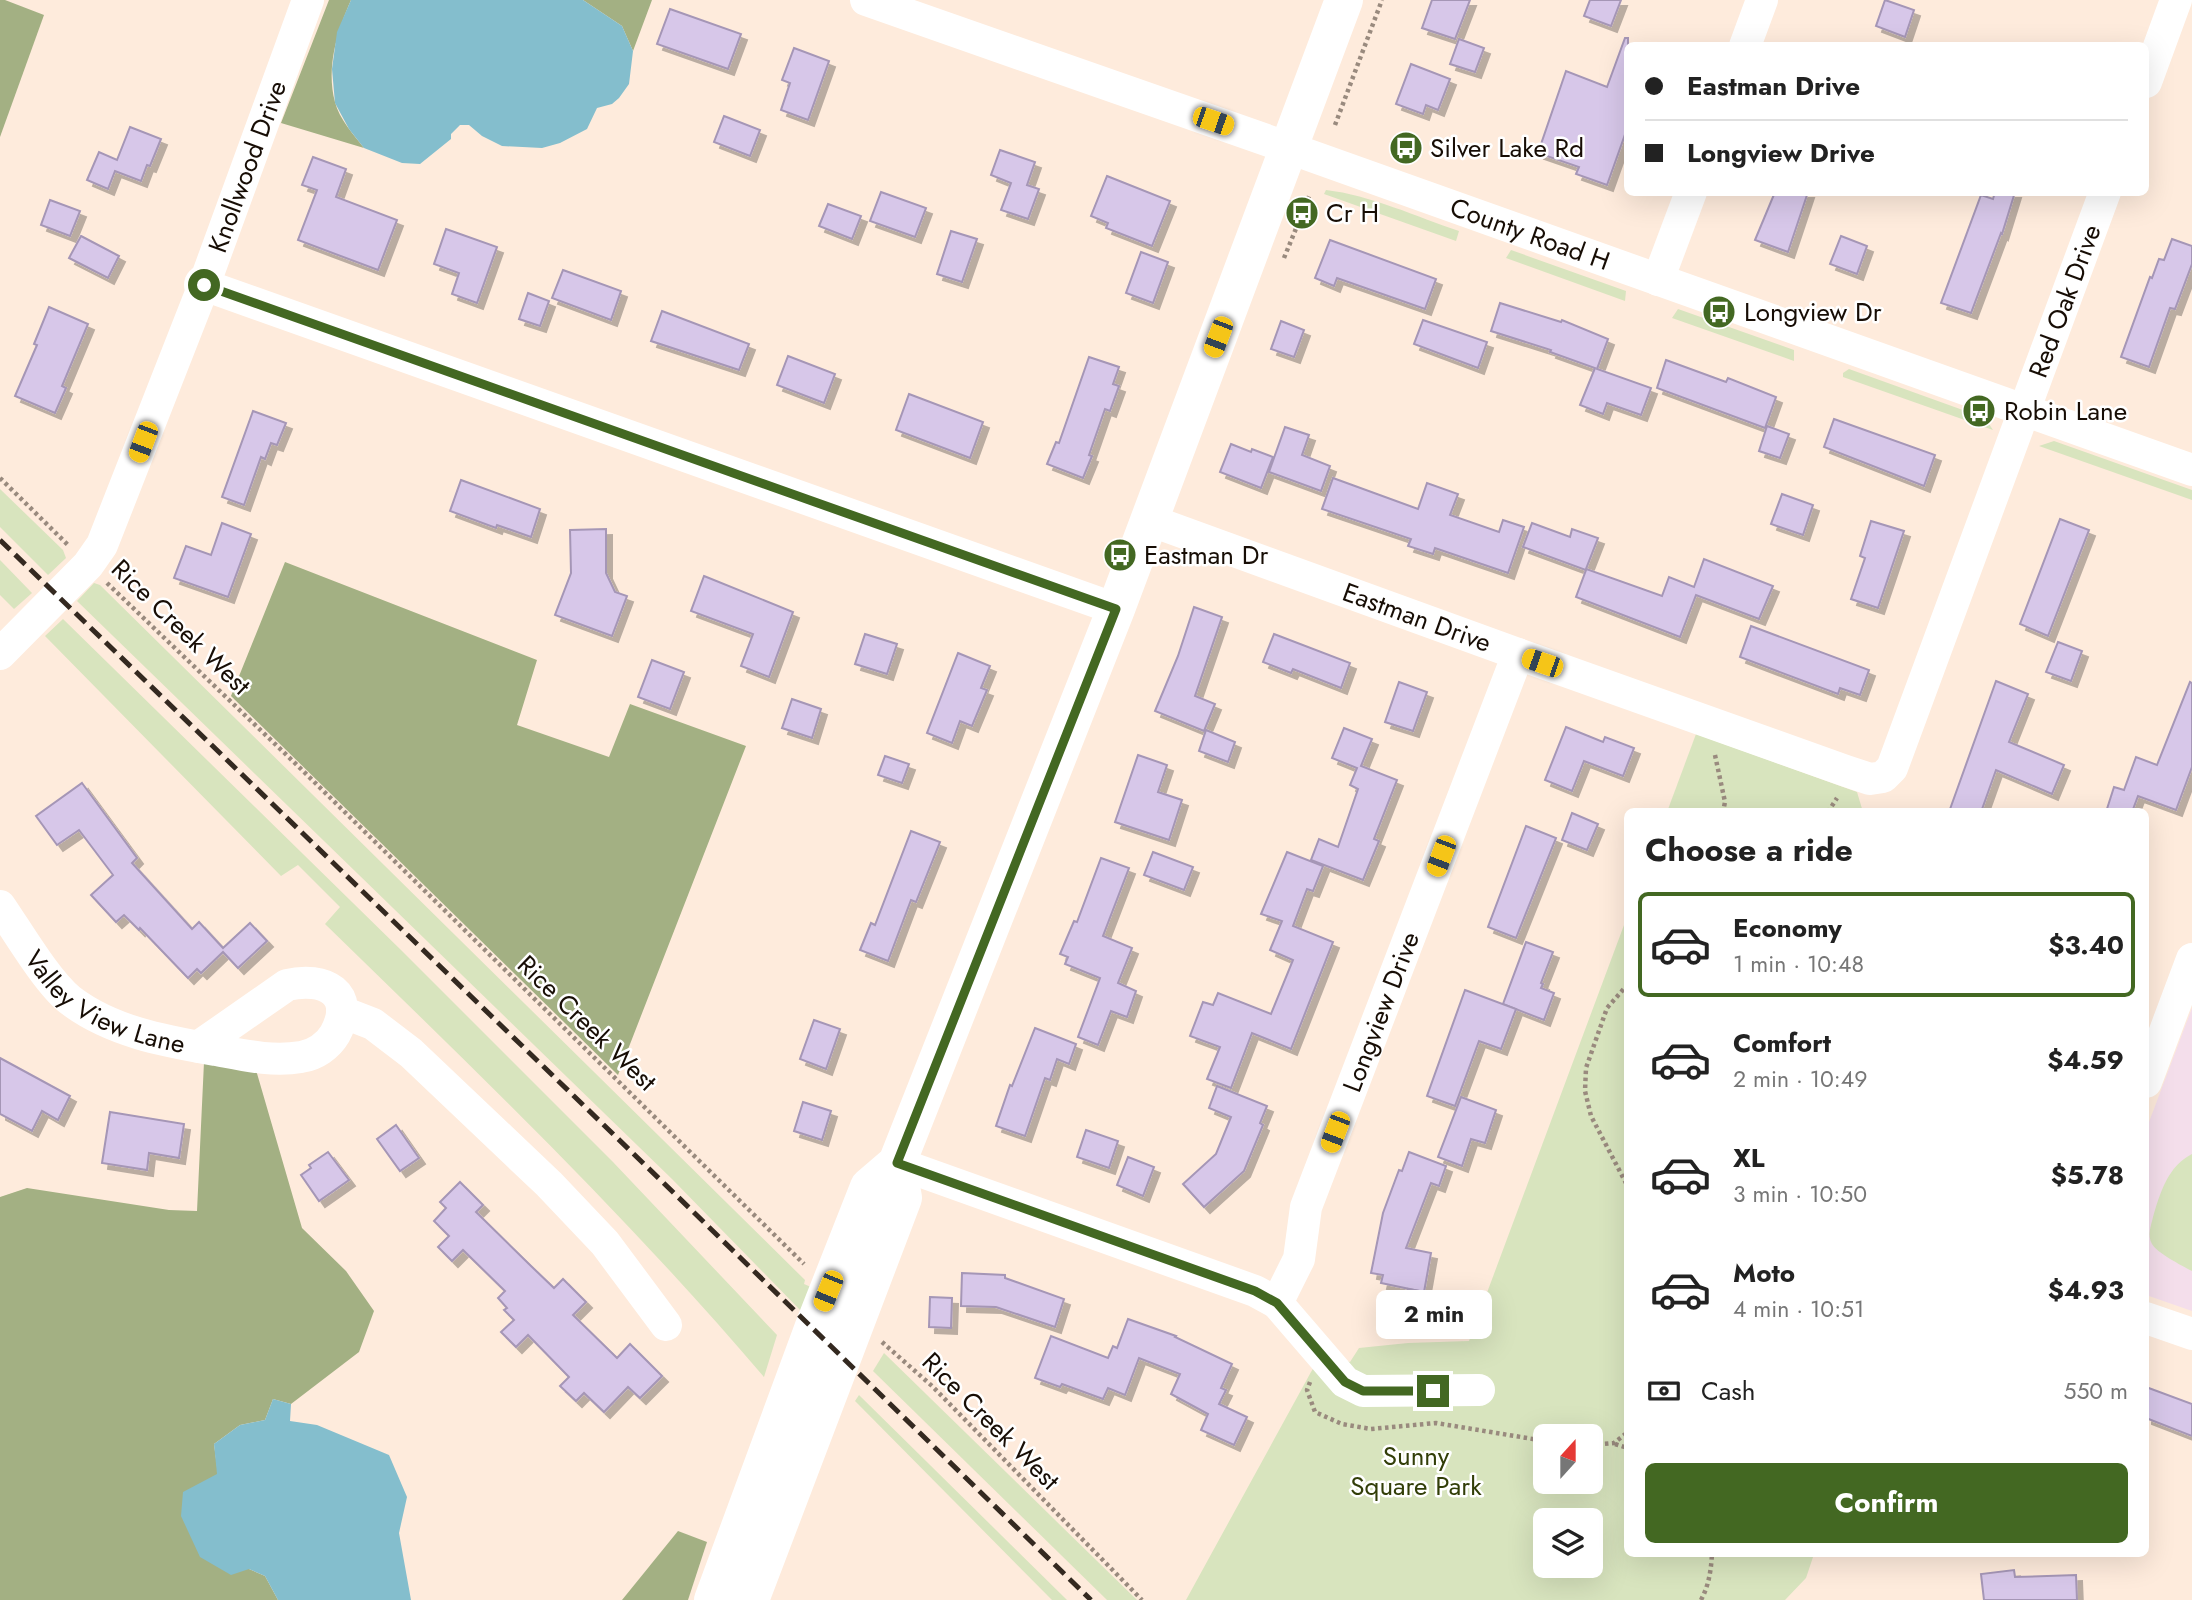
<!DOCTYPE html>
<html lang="en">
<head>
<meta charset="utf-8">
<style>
  :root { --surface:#fff; --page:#f6f6f6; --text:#222; --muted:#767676; --line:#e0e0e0; --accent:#436822 }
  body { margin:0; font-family:Jost,sans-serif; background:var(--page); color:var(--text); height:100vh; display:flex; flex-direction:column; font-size:26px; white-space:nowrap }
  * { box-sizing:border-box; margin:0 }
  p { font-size:23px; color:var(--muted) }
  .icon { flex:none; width:38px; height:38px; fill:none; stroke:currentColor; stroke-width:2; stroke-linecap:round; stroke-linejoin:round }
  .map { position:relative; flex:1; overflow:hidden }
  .details { position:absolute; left:1624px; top:808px; width:525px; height:749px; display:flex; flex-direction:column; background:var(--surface); border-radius:10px; box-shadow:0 7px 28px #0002 }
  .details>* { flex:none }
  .guide { position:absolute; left:1624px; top:42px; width:525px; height:154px; border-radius:10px; box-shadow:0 7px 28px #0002; display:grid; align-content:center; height:154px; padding:0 21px; background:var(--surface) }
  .needle { width:46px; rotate:21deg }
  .buttons { position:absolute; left:1533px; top:1424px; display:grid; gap:14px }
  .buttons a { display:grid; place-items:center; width:70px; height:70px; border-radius:10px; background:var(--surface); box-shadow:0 7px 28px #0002; font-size:35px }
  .end { position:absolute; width:32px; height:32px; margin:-16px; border:9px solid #436822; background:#fff; box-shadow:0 0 0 4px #fff }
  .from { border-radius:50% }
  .bubble { position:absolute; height:49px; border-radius:10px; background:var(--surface); box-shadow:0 7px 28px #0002; font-size:23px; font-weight:700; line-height:49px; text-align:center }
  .car { position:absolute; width:21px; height:42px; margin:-21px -10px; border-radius:9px; box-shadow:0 0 5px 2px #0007; background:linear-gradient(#f5c518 24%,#345 0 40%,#f5c518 0 76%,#345 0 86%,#f5c518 0) }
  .guide b { display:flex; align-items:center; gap:24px; height:66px; font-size:26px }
  .guide b+b { border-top:2px solid var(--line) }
  .guide i { width:18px; height:18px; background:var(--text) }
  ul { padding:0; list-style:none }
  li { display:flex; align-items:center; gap:21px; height:105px; margin:0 14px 10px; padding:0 7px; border:4px solid transparent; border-radius:10px }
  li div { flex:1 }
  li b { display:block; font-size:26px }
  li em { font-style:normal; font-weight:700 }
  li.on { border-color:var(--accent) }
  li>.icon { width:63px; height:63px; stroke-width:1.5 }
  h2 { padding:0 21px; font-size:32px; line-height:84px }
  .pay { display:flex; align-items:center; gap:18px; height:77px; padding:0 21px; font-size:26px }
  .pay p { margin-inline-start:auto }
  .button { display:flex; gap:14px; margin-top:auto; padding:14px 21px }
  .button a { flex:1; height:80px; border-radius:10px; background:var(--accent); color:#fff; font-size:28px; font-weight:700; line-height:80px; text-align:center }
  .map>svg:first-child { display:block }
</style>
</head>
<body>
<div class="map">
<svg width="2192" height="1600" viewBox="0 0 2192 1600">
  <defs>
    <filter id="shadow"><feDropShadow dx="6" dy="6" stdDeviation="0" flood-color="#0004"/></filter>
  </defs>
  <rect width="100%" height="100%" fill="#feebdc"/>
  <polygon fill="#f4deeb" points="2192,1008 2192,1311 2146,1295 2146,1130"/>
  <g fill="#d8e4be" fill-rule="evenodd">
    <path d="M1326,190C1370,195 1417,217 1459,231L1456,241L1324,194Z"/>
    <polygon points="1511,250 1626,291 1625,301 1506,258"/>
    <polygon points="1678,309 1794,350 1794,361 1672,318"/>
    <polygon points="1849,369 1985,418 1993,430 1843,377 1843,373"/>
    <polygon points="2054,441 2192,490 2192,500 2039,446"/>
    <polygon points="0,489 63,550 66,558 48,575 0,527"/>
    <polygon points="0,560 32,593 14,609 0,595"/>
    <polygon points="94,583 100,585 805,1280 804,1284 811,1287 801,1311 672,1179 77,601"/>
    <path d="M63,619L401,950L613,1162L777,1335L764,1377C628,1217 476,1071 325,924L340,907L298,865L281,876L45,636Z"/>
    <polygon points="1696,734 1857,792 1863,812 1667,812"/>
    <path d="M1627,917L1628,1554H1814L1806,1578L1785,1600H1186L1311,1372L1329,1343L1341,1360L1350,1362L1359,1348L1408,1343L1469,1341ZM1545,1437H1591V1482H1545ZM1545,1521H1591V1566H1545Z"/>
    <path d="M2192,1154V1271C2182,1266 2156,1252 2152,1244C2147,1235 2151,1226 2153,1217C2160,1193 2168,1166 2192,1154Z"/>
    <polygon points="884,1353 1137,1600 1107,1600 873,1371"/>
    <polygon points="859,1395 1067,1600 1052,1600 855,1401"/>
  </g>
  <g fill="#a3b083">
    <polygon points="0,0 5,0 44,15 0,137"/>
    <path d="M329,0H351C337,32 326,67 335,102C339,119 354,135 364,148L281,123Z"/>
    <polygon points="583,0 652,0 633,51 622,26"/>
    <polygon points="285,562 537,660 517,725 609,757 630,704 746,746 618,1075 231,696"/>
    <polygon points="204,1062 256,1070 302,1228 346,1271 374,1311 359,1352 291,1404 273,1399 265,1420 240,1425 214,1444 218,1474 249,1569 265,1576 278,1600 0,1600 0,1197 27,1188 169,1210 197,1211"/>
    <polygon points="678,1531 707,1542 688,1600 622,1600"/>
  </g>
  <g fill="#84becd">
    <polygon points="351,0 583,0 622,26 633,51 629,84 619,98 612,104 597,108 587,129 560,143 542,148 502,146 482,136 469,125 460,125 451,134 451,139 420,164 402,163 364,148 349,129 335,103 332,69 337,32"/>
    <polygon points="273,1399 291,1404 290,1421 317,1425 389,1455 407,1497 399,1533 411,1600 278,1600 265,1576 249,1569 231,1575 200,1557 181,1516 183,1492 217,1474 214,1444 240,1425 265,1420"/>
  </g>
  <g fill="#d7c7e9" stroke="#a596b6" stroke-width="2" filter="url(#shadow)">
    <polygon points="1432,0 1470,0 1455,39 1422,28"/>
    <polygon points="1590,0 1621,0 1611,26 1584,16"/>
    <polygon points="1885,0 1914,10 1905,37 1876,26"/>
    <polygon points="670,9 741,34 728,69 657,44"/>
    <polygon points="1625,38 1628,38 1628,126 1607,185 1576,174 1579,167 1538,153 1566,71 1607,87"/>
    <polygon points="1459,39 1484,48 1475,72 1450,64"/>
    <polygon points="794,48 829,61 808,120 781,110 790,83 782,80"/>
    <polygon points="1411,64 1450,79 1438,110 1426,105 1423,114 1396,104"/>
    <polygon points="724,116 760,130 750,156 714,142"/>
    <polygon points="130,127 161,139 150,166 147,165 141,181 115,171 108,189 87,180 99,152 117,160"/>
    <polygon points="1000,150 1035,162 1027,185 1039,189 1028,219 1001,210 1011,183 991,175"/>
    <polygon points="313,157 346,169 336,197 397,220 378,270 298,240 317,190 302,185"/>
    <polygon points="1107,176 1170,201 1152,246 1106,228 1108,223 1091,216"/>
    <polygon points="881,192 926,208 915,237 870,221"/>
    <polygon points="1775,192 1808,192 1788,252 1755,240"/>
    <polygon points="1995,192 2015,192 2002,234 2001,233 1971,313 1941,303 1981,195 1993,199"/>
    <polygon points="50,200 80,211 70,236 41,225"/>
    <polygon points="828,204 861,216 852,239 819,226"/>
    <polygon points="446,229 497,247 477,303 452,294 459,273 434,264"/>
    <polygon points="951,231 977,239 962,282 937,274"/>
    <polygon points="81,236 119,256 108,278 69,258"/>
    <polygon points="1841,236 1867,246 1857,274 1830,264"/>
    <polygon points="2172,239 2192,246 2192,264 2175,309 2170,308 2149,367 2121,357 2150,277 2152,278 2159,259 2164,260"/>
    <polygon points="1330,240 1436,279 1425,309 1337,278 1334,286 1315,278"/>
    <polygon points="1141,252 1168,262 1153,303 1126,293"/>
    <polygon points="563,270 621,291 611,320 552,298"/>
    <polygon points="528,293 549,301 540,326 519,319"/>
    <polygon points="1500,303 1561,322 1562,320 1608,339 1597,369 1651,388 1641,415 1607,403 1603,414 1580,405 1595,368 1550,352 1551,350 1491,331"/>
    <polygon points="49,307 88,324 62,386 66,388 55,413 15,396 37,345 34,344"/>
    <polygon points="662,311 749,344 739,370 651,341"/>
    <polygon points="1423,320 1487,342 1478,368 1414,344"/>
    <polygon points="1281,321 1304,330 1294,357 1271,349"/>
    <polygon points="788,356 835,374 824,403 777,385"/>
    <polygon points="1089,357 1119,367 1113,384 1119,386 1110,411 1105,409 1089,455 1092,456 1083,478 1047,464 1056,442 1059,443"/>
    <polygon points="1666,360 1726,382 1728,378 1776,397 1765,428 1657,388"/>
    <polygon points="909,394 983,422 970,458 896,430"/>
    <polygon points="253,411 286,423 277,445 271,443 265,459 261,457 244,505 222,497"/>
    <polygon points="1834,419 1935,455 1924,486 1824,447"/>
    <polygon points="1767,426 1789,434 1780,458 1759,451"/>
    <polygon points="1285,427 1309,435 1302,455 1330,466 1321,491 1269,472"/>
    <polygon points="1231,444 1251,452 1252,449 1273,457 1261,488 1220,472"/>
    <polygon points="1333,478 1418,509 1427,483 1458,494 1450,515 1499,532 1503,520 1524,527 1508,573 1435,548 1433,554 1408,546 1411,539 1322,509"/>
    <polygon points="461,480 540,509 531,537 497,525 496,528 450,511"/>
    <polygon points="1782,494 1813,505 1803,535 1771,524"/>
    <polygon points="2060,519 2089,530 2048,636 2020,624"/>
    <polygon points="1871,521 1904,531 1878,608 1851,599 1865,558 1860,556"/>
    <polygon points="222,523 251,534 228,597 174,578 186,546 211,555"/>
    <polygon points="1532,523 1570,537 1572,529 1598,538 1586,569 1662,596 1669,577 1694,587 1704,559 1773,586 1759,619 1696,595 1680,637 1576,597 1586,570 1523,547"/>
    <polygon points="606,529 606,573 615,592 627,596 612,636 555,615 571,573 570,530"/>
    <polygon points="704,576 793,612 769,677 741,666 753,634 691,611"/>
    <polygon points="1194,607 1222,617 1195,696 1215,704 1204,731 1155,711 1178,656"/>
    <polygon points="1751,626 1869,670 1860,695 1840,688 1838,694 1740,657"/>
    <polygon points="865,634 897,644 887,674 855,664"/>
    <polygon points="1274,634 1350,663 1341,688 1293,669 1291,673 1263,662"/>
    <polygon points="2058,642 2082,651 2071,681 2046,672"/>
    <polygon points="958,653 990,666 981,688 987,690 972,726 960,721 952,743 927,733"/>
    <polygon points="652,660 684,672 670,709 638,697"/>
    <polygon points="1996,681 2028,694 2009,742 2064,765 2052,794 1996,770 1981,812 1949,812"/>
    <polygon points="1399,682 1427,692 1413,731 1385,722"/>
    <polygon points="2190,682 2192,683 2192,767 2176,810 2138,796 2132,812 2106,812 2114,787 2124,790 2136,757 2157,765"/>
    <polygon points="792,699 821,709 812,738 782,728"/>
    <polygon points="1566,727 1603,742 1605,737 1634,748 1623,776 1584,761 1572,791 1545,780"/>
    <polygon points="1344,728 1372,739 1361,766 1397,780 1374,839 1379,841 1363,880 1311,860 1319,839 1338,847 1358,789 1350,785 1357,768 1332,758"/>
    <polygon points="1206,730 1235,742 1228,762 1199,751"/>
    <polygon points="1138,755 1167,765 1158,792 1182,800 1169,840 1115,822"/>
    <polygon points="885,756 909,764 902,783 878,775"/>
    <polygon points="82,783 137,858 132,863 192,929 199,922 223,948 250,923 267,941 238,968 223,952 201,973 197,969 188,978 140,928 139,930 124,915 116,922 91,895 113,875 79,830 57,845 36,816"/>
    <polygon points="1572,813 1598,824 1587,850 1562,840"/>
    <polygon points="1526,826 1556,838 1516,938 1488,927"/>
    <polygon points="911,831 940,842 916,902 911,900 888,961 860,950 871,923 875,925"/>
    <polygon points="1153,852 1193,867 1184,890 1144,875"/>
    <polygon points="1287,852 1323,866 1313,891 1307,889 1293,926 1333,942 1291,1049 1252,1033 1231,1088 1207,1079 1220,1047 1190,1036 1203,1002 1213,1005 1218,993 1271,1014 1293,960 1270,950 1282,921 1261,914"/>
    <polygon points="1101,858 1129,868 1103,936 1132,948 1118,983 1136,991 1127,1017 1111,1011 1098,1045 1078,1037 1100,978 1065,964 1068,957 1060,954 1074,921 1077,922"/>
    <polygon points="1526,942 1553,952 1541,983 1543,984 1541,988 1554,993 1544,1020 1503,1004"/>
    <polygon points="1465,990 1516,1009 1501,1049 1479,1041 1455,1106 1427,1096"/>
    <polygon points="814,1020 840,1029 826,1069 800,1059"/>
    <polygon points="1035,1028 1076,1044 1069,1064 1057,1059 1050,1080 1045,1078 1025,1136 996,1126 1010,1085 1012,1086"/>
    <polygon points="0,1058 70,1096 58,1120 42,1111 32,1131 0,1114"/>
    <polygon points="1217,1086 1267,1106 1260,1123 1263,1125 1244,1171 1204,1207 1183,1184 1216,1154 1231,1117 1209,1108"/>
    <polygon points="1461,1097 1496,1110 1485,1143 1471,1139 1462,1166 1438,1157"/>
    <polygon points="803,1102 831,1111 822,1140 794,1131"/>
    <polygon points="110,1112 184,1124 179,1158 149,1153 147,1170 102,1163"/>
    <polygon points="396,1125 419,1158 400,1171 377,1139"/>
    <polygon points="1086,1130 1118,1141 1109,1168 1077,1157"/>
    <polygon points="328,1152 349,1180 319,1201 301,1175 311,1168 309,1165"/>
    <polygon points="1409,1152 1446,1166 1439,1186 1431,1183 1406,1248 1431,1253 1424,1292 1381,1283 1383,1275 1371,1273 1383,1213 1399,1170 1402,1171"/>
    <polygon points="1128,1157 1154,1167 1143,1196 1117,1185"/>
    <polygon points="460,1182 483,1205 476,1212 531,1266 554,1288 563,1279 586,1302 573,1315 617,1358 630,1344 662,1376 640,1398 628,1387 604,1412 584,1393 576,1401 560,1386 569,1377 528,1335 516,1347 501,1332 514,1320 504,1310 507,1308 498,1298 505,1291 463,1250 452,1261 438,1247 449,1236 434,1221 446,1208 440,1202"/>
    <polygon points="962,1273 1005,1275 1005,1278 1064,1299 1055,1327 996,1307 961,1306"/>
    <polygon points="1408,1289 1438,1294 1434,1318 1404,1313"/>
    <polygon points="930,1297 952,1298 951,1328 929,1327"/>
    <polygon points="1128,1319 1176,1336 1175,1337 1232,1364 1221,1388 1226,1390 1219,1404 1247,1417 1234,1445 1201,1430 1208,1414 1171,1394 1180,1374 1139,1358 1125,1395 1108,1388 1103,1399 1062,1384 1060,1387 1035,1378 1051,1336 1108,1358 1113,1346 1117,1348"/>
    <polygon points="2146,1387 2192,1404 2192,1436 2146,1418"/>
    <polygon points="2014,1570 2015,1577 2076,1575 2077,1600 1984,1600 1981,1574"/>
  </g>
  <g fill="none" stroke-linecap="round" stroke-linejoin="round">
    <g stroke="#998a7e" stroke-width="4.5" stroke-dasharray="3.5 3.5" stroke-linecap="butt">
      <polyline points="1335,125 1382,0"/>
      <polyline points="1284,258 1310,194"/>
      <polyline points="0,478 68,545"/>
      <polyline points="107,583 298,766 804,1264"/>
      <polyline points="1715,755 1725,802 1723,812"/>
      <polyline points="1828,812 1837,798"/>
      <polyline points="1628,984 1607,1008 1586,1068 1585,1091 1591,1116 1628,1187"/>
      <polyline points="882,1342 932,1386 1142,1600"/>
      <polyline points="1310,1382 1307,1390 1315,1412 1342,1424 1371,1429 1436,1423 1545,1441"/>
      <polyline points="1615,1444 1628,1448"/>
      <polyline points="1591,1445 1614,1443 1628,1432"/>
      <path d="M1701,1600C1709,1585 1711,1570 1712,1554"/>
    </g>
    <g stroke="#fff" stroke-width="32">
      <path id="s1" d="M866,0L1289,148L2192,470"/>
      <polyline points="1745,46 1762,0"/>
      <polyline points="2146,82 2176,0"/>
      <polyline points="1658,280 1691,192"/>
      <polyline points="204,285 1116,609"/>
      <path id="s2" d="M1149,520L1518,654L1846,771L1870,779L1883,777L1892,768L2105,192"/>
      <path id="s3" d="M0,654L88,565L102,545L204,285L308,0"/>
      <path id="s4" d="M0,906C18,932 47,982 70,1000C112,1032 165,1041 216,1050C243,1055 272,1062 301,1057C315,1055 328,1046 335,1034C357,993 324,976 287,985L198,1047"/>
      <polyline points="342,1012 373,1024 411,1053 549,1184 605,1243 666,1325"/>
      <polyline points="2146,1082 2192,959"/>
      <polyline points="897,1163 1255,1291 1277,1303"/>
      <polyline points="2146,1318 2192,1334"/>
      <path id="s5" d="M1479,1390L1363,1391L1345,1382L1277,1303L1299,1259L1306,1207L1518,654"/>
    </g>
    <g stroke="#fff" stroke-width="38">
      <polyline points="713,1600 813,1329 869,1187 897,1163 1116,609 1344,0"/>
      <polyline points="750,1600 903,1198 897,1163"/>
    </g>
    <polyline stroke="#342920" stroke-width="5" stroke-dasharray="14 7" stroke-linecap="butt" points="0,540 675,1194 1091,1600"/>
  </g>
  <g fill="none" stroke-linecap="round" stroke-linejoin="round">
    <polyline stroke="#436822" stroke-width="9" points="204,285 1116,609 897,1163 1255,1291 1277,1303 1345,1382 1363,1391 1433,1391"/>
  </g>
  <defs>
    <symbol id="bus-disc" viewBox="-11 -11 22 22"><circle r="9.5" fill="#436822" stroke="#fff"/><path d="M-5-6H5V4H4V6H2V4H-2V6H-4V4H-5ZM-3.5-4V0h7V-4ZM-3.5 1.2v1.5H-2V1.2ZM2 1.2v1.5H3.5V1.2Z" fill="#fff"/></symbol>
  </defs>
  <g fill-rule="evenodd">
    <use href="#bus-disc" x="1387" y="129" width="38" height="38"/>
    <use href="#bus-disc" x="1283" y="194" width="38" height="38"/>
    <use href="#bus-disc" x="1700" y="293" width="38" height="38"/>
    <use href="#bus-disc" x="1960" y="392" width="38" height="38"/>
    <use href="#bus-disc" x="1101" y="536" width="38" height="38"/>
  </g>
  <g text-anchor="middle" stroke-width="5" stroke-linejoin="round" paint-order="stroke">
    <g font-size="26" fill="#170d05" stroke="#fff" text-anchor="start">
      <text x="1430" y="157">Silver Lake Rd</text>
      <text x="1326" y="222">Cr H</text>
      <text x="1744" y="321">Longview Dr</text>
      <text x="2004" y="420">Robin Lane</text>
      <text x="1144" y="564">Eastman Dr</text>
    </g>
    <g font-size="26" fill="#170d05" stroke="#fff">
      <text dy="9" stroke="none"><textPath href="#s3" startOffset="555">Knollwood Drive</textPath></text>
      <text dy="9" stroke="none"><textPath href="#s1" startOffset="704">County Road H</textPath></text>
      <text dy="9" stroke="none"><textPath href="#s2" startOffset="1290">Red Oak Drive</textPath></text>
      <text dy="9" stroke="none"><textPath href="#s2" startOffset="285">Eastman Drive</textPath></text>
      <text transform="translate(181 627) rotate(44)" y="9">Rice Creek West</text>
      <text dy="9" stroke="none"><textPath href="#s4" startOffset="149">Valley View Lane</textPath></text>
      <text dy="9" stroke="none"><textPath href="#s5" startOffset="551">Longview Drive</textPath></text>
      <text transform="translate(587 1023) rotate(44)" y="9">Rice Creek West</text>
      <text transform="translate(991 1421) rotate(45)" y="9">Rice Creek West</text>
    </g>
    <g font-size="26" fill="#323e08" stroke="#fff">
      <text x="1416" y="1465">Sunny<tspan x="1416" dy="30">Square Park</tspan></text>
    </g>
  </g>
</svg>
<div class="buttons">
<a><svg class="needle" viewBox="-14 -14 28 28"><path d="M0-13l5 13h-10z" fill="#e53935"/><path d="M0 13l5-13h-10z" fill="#767676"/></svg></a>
<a><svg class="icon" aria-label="layers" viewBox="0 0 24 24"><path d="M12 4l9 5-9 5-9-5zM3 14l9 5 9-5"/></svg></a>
</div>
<i class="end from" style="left:204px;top:285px"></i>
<i class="end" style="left:1433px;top:1391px"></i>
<div class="bubble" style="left:1376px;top:1290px;width:116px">2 min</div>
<i class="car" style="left:1213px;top:121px;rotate:109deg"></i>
<i class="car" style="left:1218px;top:337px;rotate:201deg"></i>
<i class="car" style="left:143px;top:442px;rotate:201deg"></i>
<i class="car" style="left:1542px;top:663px;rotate:289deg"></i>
<i class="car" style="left:1441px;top:856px;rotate:201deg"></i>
<i class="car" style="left:1335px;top:1132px;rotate:201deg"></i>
<i class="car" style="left:828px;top:1291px;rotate:202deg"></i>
<div class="guide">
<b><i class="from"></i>Eastman Drive</b>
<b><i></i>Longview Drive</b>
</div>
<section class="details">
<h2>Choose a ride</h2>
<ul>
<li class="on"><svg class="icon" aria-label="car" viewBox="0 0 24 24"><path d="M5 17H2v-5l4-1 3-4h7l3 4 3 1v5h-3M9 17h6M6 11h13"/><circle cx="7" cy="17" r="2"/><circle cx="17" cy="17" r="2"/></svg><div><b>Economy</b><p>1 min · 10:48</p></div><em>$3.40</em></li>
<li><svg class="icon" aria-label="car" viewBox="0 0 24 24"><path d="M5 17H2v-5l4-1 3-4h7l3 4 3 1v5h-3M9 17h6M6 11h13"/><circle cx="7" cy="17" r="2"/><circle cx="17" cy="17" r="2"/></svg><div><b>Comfort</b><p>2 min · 10:49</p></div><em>$4.59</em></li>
<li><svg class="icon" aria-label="car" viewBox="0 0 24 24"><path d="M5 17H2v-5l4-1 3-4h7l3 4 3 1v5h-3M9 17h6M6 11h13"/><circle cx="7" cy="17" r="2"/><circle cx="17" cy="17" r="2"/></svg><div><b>XL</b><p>3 min · 10:50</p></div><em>$5.78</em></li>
<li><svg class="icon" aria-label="car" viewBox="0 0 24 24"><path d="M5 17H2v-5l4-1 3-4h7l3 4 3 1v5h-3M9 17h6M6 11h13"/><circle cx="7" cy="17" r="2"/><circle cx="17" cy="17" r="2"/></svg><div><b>Moto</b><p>4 min · 10:51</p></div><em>$4.93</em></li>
</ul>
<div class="pay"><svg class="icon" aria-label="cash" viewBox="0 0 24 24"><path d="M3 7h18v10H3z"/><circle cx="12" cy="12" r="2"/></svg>Cash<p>550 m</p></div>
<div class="button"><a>Confirm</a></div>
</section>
</div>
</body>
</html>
